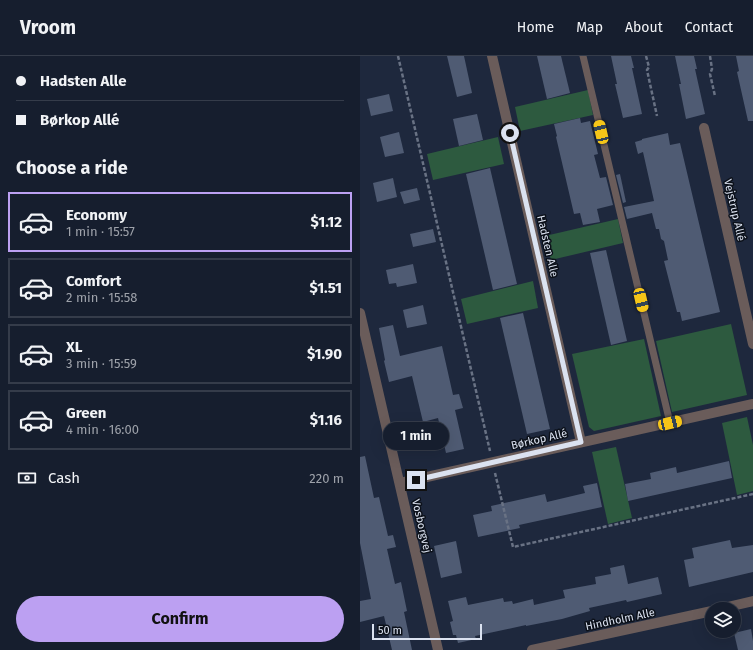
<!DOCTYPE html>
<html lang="en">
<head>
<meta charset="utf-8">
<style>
  :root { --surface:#161e2e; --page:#1f2736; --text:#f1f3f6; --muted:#9ea2aa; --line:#353c4a; --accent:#bca0f2 }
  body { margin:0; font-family:"Fira Sans",sans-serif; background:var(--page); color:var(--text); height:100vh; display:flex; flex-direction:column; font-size:15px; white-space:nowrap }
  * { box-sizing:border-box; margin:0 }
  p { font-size:13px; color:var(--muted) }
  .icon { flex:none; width:22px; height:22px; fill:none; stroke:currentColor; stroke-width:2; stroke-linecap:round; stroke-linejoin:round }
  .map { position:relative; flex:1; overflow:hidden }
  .panel { display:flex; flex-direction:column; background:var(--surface); width:360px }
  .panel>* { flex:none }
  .hud { display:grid; align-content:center; height:88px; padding:0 16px; background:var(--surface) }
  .controls { position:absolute; left:345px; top:546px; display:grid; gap:8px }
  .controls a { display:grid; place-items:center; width:36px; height:36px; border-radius:50%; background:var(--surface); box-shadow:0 4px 16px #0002,0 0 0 1px var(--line); font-size:20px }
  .scale { position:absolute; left:12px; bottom:10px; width:110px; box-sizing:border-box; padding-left:4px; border:2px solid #dbe2f0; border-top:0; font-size:11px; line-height:14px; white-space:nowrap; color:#dbe2f0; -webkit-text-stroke:3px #0c111a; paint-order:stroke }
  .end { position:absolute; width:18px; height:18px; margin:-9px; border:5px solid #dbe2f0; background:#111; box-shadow:0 0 0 2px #111 }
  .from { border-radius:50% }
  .bubble { position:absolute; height:28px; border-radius:14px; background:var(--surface); box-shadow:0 4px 16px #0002,0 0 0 1px var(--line); font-size:13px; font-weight:700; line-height:28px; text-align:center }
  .car { position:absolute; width:12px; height:24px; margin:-12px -6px; border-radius:5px; box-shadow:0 0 3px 1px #0007; background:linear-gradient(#f5c518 24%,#345 0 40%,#f5c518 0 76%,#345 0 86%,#f5c518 0) }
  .hud b { display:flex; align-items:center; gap:14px; height:38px; font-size:15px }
  .hud b+b { border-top:1px solid var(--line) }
  .hud i { width:10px; height:10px; background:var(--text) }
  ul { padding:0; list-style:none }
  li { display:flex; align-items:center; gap:12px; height:60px; margin:0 8px 6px; padding:0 8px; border:2px solid var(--line); border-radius:0px }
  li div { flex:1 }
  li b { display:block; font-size:15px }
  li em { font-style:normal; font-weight:700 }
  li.current { border-color:var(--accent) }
  li>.icon { width:36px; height:36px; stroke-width:1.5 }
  h2 { padding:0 16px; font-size:18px; line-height:48px }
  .pay { display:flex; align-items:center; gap:10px; height:44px; padding:0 16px; font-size:15px }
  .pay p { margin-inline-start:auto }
  .action { display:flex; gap:8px; margin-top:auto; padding:8px 16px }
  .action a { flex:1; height:46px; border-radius:24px; background:var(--accent); color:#111; font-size:16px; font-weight:700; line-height:46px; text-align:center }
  header { display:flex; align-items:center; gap:24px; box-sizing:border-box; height:56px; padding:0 20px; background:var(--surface); border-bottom:1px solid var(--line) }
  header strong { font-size:19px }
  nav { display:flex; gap:22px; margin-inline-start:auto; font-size:14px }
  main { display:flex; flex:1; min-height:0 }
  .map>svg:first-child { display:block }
</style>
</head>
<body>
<header>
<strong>Vroom</strong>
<nav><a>Home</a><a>Map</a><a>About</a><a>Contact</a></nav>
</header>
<main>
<section class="panel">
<div class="hud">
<b><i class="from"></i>Hadsten Alle</b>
<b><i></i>Børkop Allé</b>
</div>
<h2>Choose a ride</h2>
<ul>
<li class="current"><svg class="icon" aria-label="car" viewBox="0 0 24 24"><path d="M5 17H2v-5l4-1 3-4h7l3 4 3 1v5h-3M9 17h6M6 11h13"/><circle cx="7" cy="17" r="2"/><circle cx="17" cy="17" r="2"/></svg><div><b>Economy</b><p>1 min · 15:57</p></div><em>$1.12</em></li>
<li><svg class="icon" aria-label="car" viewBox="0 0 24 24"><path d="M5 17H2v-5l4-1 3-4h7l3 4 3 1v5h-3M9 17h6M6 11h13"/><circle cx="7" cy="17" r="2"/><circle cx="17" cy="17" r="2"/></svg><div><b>Comfort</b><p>2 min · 15:58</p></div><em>$1.51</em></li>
<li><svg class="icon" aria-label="car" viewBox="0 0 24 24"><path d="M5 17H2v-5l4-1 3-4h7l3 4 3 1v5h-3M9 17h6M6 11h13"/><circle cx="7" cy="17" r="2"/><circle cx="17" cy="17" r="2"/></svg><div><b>XL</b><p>3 min · 15:59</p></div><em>$1.90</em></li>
<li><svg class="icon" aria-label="car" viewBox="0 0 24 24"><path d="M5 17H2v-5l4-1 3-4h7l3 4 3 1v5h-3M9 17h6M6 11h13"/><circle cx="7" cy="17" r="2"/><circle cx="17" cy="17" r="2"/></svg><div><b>Green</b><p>4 min · 16:00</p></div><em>$1.16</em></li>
</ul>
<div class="pay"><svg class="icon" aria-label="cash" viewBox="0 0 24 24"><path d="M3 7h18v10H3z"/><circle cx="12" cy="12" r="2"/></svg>Cash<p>220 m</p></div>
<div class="action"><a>Confirm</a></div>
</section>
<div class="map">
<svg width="393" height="594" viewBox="0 0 393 594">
  <rect width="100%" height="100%" fill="#1e283d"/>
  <g fill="#2d5a3f">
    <polygon points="228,34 233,59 160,75 155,51"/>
    <polygon points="138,81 144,108 73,124 67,98"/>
    <polygon points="258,163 263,187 191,204 185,180"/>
    <polygon points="173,225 178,252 107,268 101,243"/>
    <polygon points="371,268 387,339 312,356 296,285"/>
    <polygon points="284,283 301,360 234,375 229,371 212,298"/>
    <polygon points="387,361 393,389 393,435 377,439 362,367"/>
    <polygon points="256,391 272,462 248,468 232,396"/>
  </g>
  <g fill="#4f5b73">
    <polygon points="87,0 104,0 112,37 97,41"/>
    <polygon points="177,0 201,0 210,37 187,43"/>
    <polygon points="251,0 271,0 274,12 272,12 282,58 263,62 255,28 257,28"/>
    <polygon points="315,0 334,0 337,13 335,13 345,58 326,63 319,28 321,28"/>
    <polygon points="376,0 393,0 393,65 388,65 377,16 379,15"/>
    <polygon points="29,38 33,55 11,60 7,43"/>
    <polygon points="117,58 123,84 99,90 93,63"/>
    <polygon points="220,62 221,67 230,65 238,98 234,99 240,122 246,121 253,149 237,153 240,166 223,169 220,157 214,158 196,81 197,80 194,68"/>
    <polygon points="39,76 44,97 25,101 20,81"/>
    <polygon points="308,77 310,89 320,87 360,256 322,265 320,256 317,256 304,205 308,204 304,185 301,183 299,173 296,173 292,157 267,163 264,151 294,145 283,96 278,98 275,86 282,84 282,83"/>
    <polygon points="130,112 157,228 133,234 106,118"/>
    <polygon points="260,118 266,146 263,147 256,119"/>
    <polygon points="33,122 37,141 17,146 13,127"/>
    <polygon points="57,132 60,144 44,148 40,136"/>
    <polygon points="73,173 76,186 53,191 50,178"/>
    <polygon points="246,194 267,285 251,289 230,197"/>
    <polygon points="53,208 57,227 37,231 36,227 29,228 26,214"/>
    <polygon points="63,249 67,268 47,272 43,254"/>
    <polygon points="163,257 190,373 167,378 140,262"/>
    <polygon points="33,269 40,300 82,290 93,339 99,338 103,352 95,354 104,393 86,397 78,362 63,366 52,320 29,326 24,305 25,304 19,272"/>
    <polygon points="5,400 14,442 19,441 28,480 33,479 36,491 27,493 35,528 41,526 47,555 44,556 52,594 32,594 24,560 0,566 0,545 11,543 0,487 0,401"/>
    <polygon points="369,405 372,422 268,445 265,428 291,423 290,417 316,411 317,417"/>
    <polygon points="237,427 242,451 159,469 160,472 118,481 113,459 132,455 131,450 185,438 187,446 225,437 223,430"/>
    <polygon points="370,484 372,492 393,489 393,516 329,531 324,504 334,502 332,492"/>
    <polygon points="96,485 102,517 81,522 74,490"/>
    <polygon points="264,509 268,528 298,521 302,538 267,546 266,544 229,552 230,555 202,563 166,570 166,569 115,580 116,583 98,587 96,579 93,579 90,566 93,565 88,545 106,541 108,549 143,542 144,546 152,545 153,548 173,543 174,549 205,542 203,534 236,528 235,521 251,518 250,512"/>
    <polygon points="391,573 393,585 393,594 378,594 374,577"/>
  </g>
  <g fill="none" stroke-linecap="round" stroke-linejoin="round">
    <g stroke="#697284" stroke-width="2.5" stroke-dasharray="4 2" stroke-linecap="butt">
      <polyline points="38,0 130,395"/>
      <polyline points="286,0 289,11 287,14 297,60"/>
      <polyline points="350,0 352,13 350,18 355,40"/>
      <polyline points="135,417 153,491 393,438"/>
    </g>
    <polyline stroke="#6a5c5a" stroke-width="7" points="223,0 310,367"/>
    <g stroke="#6a5c5a" stroke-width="10">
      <polyline points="132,0 221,386"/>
      <polyline points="344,72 393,288"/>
      <polyline points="0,257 78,594"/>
      <polyline points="40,427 393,348"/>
      <polyline points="359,553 393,545"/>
      <polyline points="172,594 352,555"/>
    </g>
  </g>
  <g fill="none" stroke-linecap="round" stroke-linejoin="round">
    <polyline stroke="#dbe2f0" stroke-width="5" points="56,424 221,386 150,77"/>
  </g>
  <g text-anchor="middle" stroke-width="3" stroke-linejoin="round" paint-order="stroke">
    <g font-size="11" fill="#dbe2f0" stroke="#0c111a">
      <text transform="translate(375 154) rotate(77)" y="4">Vejstrup Allé</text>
      <text transform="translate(188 190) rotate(77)" y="4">Hadsten Alle</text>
      <text transform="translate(179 383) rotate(-13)" y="4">Børkop Allé</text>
      <text transform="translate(62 470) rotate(77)" y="4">Vosborgvej</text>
      <text transform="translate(260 563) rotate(-12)" y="4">Hindholm Alle</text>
    </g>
  </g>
</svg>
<div class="controls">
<a><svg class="icon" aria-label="layers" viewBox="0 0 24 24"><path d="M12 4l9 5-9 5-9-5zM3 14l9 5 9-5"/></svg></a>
</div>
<div class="scale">50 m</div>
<i class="end from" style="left:150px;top:77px"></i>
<i class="end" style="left:56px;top:424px"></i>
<div class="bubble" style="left:23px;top:366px;width:66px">1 min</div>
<i class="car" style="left:241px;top:76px;rotate:347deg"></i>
<i class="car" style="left:281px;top:244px;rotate:167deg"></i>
<i class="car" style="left:310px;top:367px;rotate:77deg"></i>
</div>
</main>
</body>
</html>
